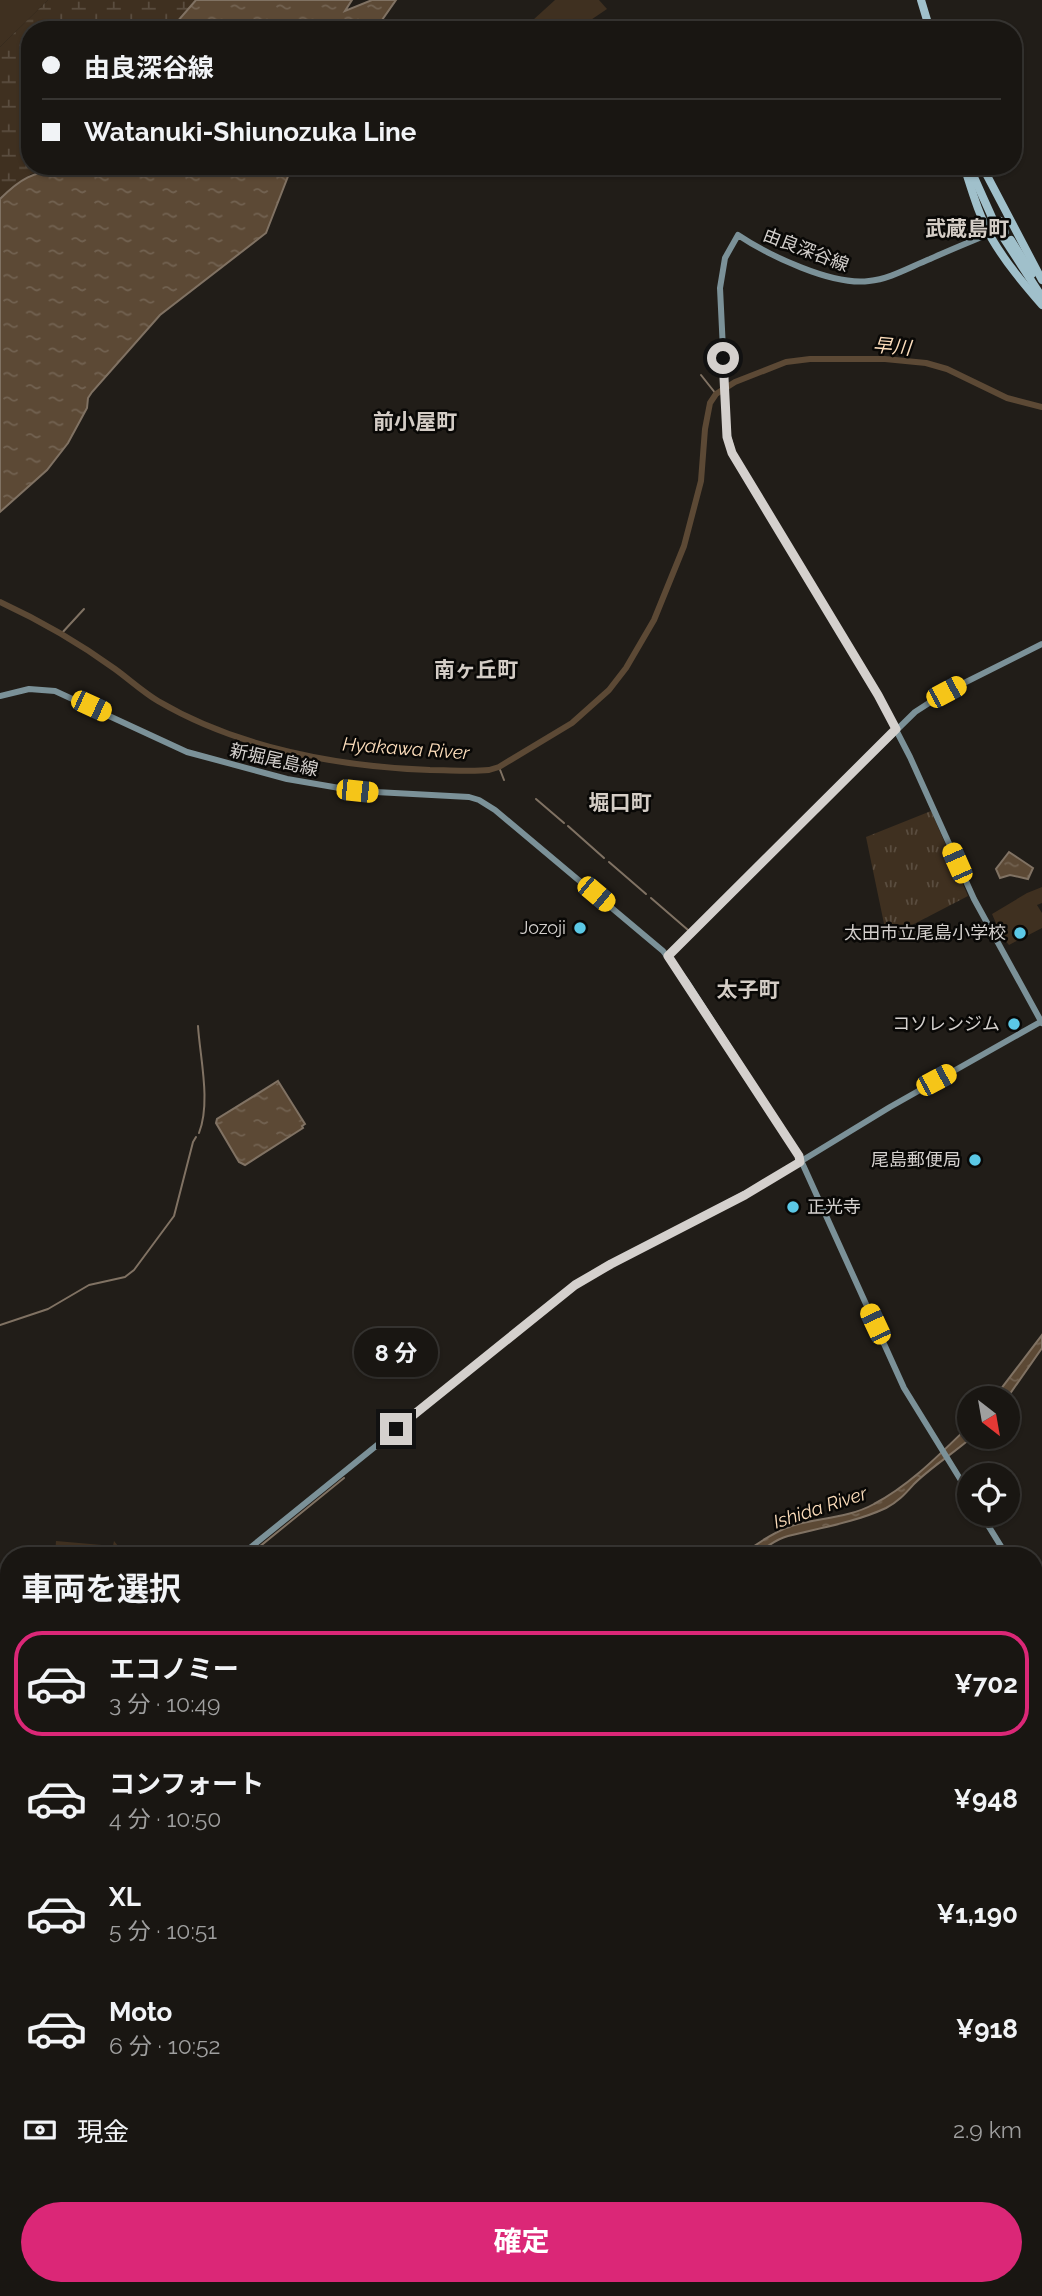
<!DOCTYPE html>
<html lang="ja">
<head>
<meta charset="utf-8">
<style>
  :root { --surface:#191612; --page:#262320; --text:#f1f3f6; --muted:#9f9f9f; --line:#373532; --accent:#db2777 }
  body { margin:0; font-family:Raleway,"Noto Sans JP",sans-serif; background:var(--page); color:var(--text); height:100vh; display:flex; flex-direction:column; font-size:26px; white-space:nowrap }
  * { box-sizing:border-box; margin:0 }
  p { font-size:23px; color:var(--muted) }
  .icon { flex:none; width:38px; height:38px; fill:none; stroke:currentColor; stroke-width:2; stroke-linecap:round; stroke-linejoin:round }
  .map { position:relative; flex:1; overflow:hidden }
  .sheet { position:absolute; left:0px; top:1547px; width:1043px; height:749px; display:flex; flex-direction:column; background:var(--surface); border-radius:28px 28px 0 0; box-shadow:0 2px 5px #0004,0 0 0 2px var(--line) }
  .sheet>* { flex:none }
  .hud { position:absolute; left:21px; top:21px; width:1001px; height:154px; border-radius:28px; box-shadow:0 2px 5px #0004,0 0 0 2px var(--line); display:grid; align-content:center; height:154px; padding:0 21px; background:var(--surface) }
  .needle { width:46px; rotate:149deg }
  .buttons { position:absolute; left:957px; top:1386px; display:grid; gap:14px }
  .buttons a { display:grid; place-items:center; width:63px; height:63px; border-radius:50%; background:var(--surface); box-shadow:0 2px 5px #0004,0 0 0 2px var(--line); font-size:35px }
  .end { position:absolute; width:32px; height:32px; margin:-16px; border:9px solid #d4d0cd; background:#111; box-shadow:0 0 0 4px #111 }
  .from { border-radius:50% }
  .bubble { position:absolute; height:49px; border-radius:24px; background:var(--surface); box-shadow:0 2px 5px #0004,0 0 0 2px var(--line); font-size:23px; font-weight:700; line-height:49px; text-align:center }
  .car { position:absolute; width:21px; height:42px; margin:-21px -10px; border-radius:9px; box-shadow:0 0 5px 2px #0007; background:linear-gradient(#f5c518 24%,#345 0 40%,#f5c518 0 76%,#345 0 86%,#f5c518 0) }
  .hud b { display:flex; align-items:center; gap:24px; height:66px; font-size:26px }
  .hud b+b { border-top:2px solid var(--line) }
  .hud i { width:18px; height:18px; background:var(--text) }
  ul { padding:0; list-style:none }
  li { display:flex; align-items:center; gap:21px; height:105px; margin:0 14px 10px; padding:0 7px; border:4px solid transparent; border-radius:28px }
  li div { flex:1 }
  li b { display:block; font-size:26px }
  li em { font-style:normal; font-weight:700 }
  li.selected { border-color:var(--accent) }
  li>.icon { width:63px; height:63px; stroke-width:1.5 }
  h2 { padding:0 21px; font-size:32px; line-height:84px }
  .pay { display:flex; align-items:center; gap:18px; height:77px; padding:0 21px; font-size:26px }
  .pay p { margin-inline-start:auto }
  .action { display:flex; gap:14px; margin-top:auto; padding:14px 21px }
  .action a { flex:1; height:80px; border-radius:42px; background:var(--accent); color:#fff; font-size:28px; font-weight:700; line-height:80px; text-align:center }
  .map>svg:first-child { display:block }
</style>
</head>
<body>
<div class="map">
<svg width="1042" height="2296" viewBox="0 0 1042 2296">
  <defs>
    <pattern id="wetland-marsh" width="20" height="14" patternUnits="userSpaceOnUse" patternTransform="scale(1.75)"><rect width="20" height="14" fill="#3f3020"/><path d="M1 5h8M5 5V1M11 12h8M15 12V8" fill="none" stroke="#5a4d3f"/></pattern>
    <pattern id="park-tufts" width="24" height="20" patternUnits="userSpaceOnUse" patternTransform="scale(1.75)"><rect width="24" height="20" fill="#3f3020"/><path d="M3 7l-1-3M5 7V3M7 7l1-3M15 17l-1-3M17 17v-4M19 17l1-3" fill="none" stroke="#5a4d3f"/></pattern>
    <pattern id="water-ripples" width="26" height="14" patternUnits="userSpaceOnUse" patternTransform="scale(1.75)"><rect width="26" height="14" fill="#5c4935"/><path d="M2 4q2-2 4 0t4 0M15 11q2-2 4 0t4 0" fill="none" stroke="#726251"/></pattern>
  </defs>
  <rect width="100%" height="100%" fill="#211d18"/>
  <g fill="#3f3020">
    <polygon points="0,0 48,0 0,47"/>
    <polygon points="555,0 599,0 607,9 576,30 522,30"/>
    <polygon points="1042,887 1042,903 1037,905 1042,913 1042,928 1009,945 1002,937 992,914 1027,893"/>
  </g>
  <polygon fill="url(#wetland-marsh)" points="48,0 196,0 170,30 30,30 30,166 65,166 31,174 0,199 0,47"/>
  <g fill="url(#park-tufts)">
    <polygon points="931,811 968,896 887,938 866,837"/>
    <polygon points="56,1541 113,1546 114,1541 126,1556 55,1556"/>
  </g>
  <g fill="url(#water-ripples)" stroke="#807263" stroke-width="2">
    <polygon points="196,0 352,0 345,11 372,0 396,0 375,30 170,30"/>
    <path d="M65,166H292L266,233L160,315L92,392L88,398L87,408L68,443L47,470L0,512V199C24,175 33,174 65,166Z"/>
    <polygon points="1009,852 1033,868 1028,879 1010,875 1000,878 996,869"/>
    <polygon points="278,1081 305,1124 302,1126 303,1128 245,1165 239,1162 216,1123 217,1119"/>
    <polygon points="1042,1335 1042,1348 1007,1398 994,1398"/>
    <path d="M969,1426L970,1437H972C954,1453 931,1467 914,1484C905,1494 898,1502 886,1508C856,1522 820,1528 788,1536C768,1541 763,1556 740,1556C756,1544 772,1533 791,1526C818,1518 849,1518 874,1504C910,1485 940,1454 969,1426Z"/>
  </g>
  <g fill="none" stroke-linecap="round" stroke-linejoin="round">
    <g stroke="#807263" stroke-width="2">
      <polyline points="701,375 716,394"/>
      <polyline points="61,634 84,609"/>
      <polyline points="499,767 504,780"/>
      <polyline points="536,799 564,823"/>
      <polyline points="568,826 604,858"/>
      <polyline points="609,862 646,894"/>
      <polyline points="651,898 688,930"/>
      <path d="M198,1026C200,1058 211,1102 199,1133"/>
      <polyline points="0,1325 48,1309 89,1285 125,1277 134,1270 174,1216 193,1142 196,1137"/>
      <polyline points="248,1556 344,1478"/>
      <polyline points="0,1591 9,1593"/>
      <polyline points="1034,2080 1042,2086"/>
      <polyline points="377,2287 378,2296"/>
    </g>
    <g stroke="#5c4935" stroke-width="6">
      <path d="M0,602C41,621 79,643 115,669C130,680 143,692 158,701C238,748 339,767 430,770C450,770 470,772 489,770L499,767L572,723L609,690L626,668L654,620L684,546L701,481L705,429L710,403L716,394L735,382L786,362L810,359H885L926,363L947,369L1007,398L1042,407"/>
      <polyline points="0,2088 7,2140"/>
    </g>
    <g stroke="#7b9198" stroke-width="6">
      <path d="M1005,227C980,238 954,248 930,259C910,267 890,279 869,281C832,286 768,255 738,235L725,258L720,288L727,432L734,458L878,695L910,757L974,899L1042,1023"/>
      <polyline points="0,696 29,689 55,691 187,752 287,779 357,791 469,797 479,800 495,810 663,951 687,982 799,1156 904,1388 970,1495"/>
      <polyline points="668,955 915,712 946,692 1042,644"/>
      <polyline points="981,1514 1007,1556"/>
      <polyline points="240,1556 575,1285 611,1264 762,1185 890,1107 1042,1021"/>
      <polyline points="1034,1601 1042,1615"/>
      <polyline points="0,1753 9,1746"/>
    </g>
    <g stroke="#a0c0cb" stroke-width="8">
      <polyline points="921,0 930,30"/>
      <path d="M964,166C972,191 979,216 992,239C1006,263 1024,284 1042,305"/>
      <polyline points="969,166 995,224"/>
      <polyline points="982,166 1042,280"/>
      <polyline points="1001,234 1042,297"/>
      <polyline points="1011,240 1032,274"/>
      <polyline points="1034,1741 1042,1736"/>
      <polyline points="1034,1750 1042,1745"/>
      <polyline points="218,2296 234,2287"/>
      <polyline points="229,2296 245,2287"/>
    </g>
    <polyline stroke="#a0c0cb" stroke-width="8" points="1000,221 1005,232"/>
  </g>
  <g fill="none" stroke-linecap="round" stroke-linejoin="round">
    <polyline stroke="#d4d0cd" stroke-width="9" points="396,1429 575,1285 611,1264 745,1195 800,1162 799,1156 668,956 896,729 878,695 732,453 727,437 723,358"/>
  </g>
  <g fill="#5bc8e6" stroke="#090806" stroke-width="2.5">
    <circle cx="580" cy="928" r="7"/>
    <circle cx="1020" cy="933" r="7"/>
    <circle cx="1014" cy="1024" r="7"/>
    <circle cx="975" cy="1160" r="7"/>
    <circle cx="793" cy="1207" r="7"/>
  </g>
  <g text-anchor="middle" stroke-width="5" stroke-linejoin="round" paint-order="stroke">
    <g font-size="18" fill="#d4d0cd" stroke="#090806">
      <text transform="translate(806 250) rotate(21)" y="6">由良深谷線</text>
      <text transform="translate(274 760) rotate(13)" y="6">新堀尾島線</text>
    </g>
    <g font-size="18" fill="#d4d0cd" stroke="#090806" text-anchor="end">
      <text x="566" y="934">Jozoji</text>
      <text x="1006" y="939">太田市立尾島小学校</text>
      <text x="1000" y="1030">コソレンジム</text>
      <text x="961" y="1166">尾島郵便局</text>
      <text x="807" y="1213" text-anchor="start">正光寺</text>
    </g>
    <g font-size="19" font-style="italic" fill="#fcddbb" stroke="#090806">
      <text transform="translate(892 346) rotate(5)" y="7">早川</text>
      <text transform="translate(406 748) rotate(4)" y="7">Hyakawa River</text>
      <text transform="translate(820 1507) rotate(-18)" y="7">Ishida River</text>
    </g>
    <g font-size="21" font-weight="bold" fill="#d4cdc6" stroke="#090806">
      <text x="967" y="236">武蔵島町</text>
      <text x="415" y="429">前小屋町</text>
      <text x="476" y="677">南ヶ丘町</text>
      <text x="620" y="810">堀口町</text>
      <text x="748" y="997">太子町</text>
    </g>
  </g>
</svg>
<div class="buttons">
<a><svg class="needle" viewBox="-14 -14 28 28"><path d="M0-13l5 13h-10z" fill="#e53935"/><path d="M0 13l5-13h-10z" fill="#9f9f9f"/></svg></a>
<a><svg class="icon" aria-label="locate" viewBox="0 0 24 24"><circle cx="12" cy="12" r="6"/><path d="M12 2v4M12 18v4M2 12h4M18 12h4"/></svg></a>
</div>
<i class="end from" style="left:723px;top:358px"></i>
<i class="end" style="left:396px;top:1429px"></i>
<div class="bubble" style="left:354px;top:1328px;width:84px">8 分</div>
<i class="car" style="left:946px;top:692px;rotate:62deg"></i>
<i class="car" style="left:91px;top:706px;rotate:115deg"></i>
<i class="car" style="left:357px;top:791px;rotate:96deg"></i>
<i class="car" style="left:957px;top:863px;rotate:336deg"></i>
<i class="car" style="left:596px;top:894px;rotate:130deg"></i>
<i class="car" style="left:936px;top:1080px;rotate:62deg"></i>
<i class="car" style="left:875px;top:1324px;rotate:335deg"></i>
<div class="hud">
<b><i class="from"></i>由良深谷線</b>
<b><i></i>Watanuki-Shiunozuka Line</b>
</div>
<section class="sheet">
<h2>車両を選択</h2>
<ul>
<li class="selected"><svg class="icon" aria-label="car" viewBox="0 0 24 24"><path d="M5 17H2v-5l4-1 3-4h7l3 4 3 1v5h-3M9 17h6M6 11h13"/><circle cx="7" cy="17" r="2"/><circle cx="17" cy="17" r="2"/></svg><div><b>エコノミー</b><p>3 分 · 10:49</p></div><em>¥702</em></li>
<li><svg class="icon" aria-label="car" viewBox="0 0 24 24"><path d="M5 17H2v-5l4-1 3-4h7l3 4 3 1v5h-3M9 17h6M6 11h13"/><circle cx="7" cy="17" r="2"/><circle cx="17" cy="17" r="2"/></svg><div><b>コンフォート</b><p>4 分 · 10:50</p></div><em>¥948</em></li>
<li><svg class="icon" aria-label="car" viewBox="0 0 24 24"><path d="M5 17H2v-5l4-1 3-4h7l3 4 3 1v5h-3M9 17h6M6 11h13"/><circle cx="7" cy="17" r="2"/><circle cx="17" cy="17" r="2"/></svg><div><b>XL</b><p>5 分 · 10:51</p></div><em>¥1,190</em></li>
<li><svg class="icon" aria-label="car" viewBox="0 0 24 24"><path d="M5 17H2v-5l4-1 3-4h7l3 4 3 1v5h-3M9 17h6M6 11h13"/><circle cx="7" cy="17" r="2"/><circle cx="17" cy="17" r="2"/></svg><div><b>Moto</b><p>6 分 · 10:52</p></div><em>¥918</em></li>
</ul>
<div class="pay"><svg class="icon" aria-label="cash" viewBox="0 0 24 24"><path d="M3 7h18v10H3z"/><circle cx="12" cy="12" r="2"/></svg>現金<p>2.9 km</p></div>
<div class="action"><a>確定</a></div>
</section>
</div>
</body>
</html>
